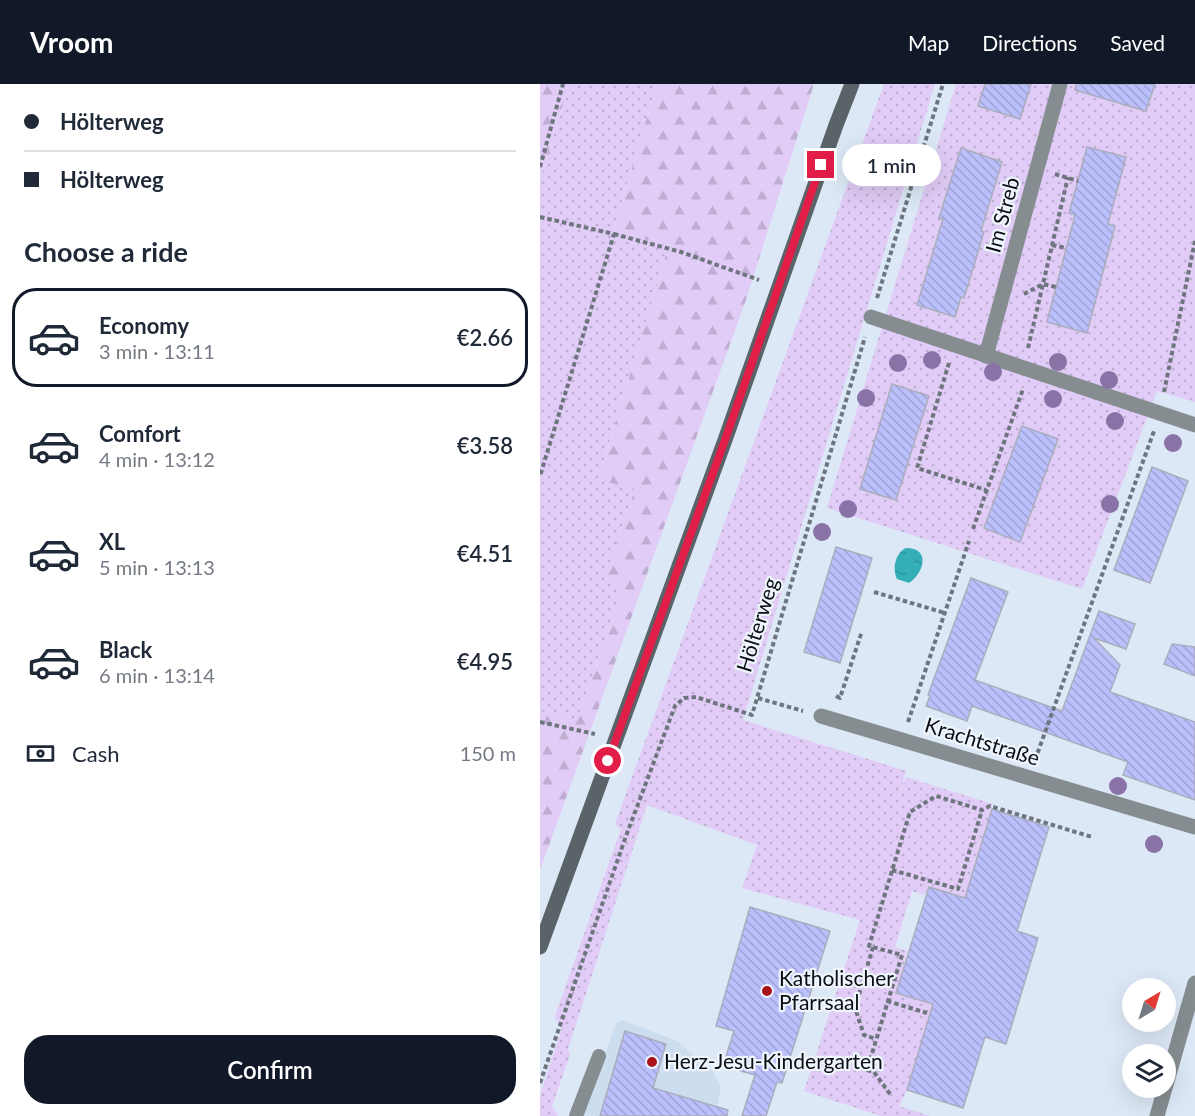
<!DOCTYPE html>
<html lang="en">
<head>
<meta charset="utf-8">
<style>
  :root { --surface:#fff; --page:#f2f2f3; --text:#1f2937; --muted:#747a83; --line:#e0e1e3; --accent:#111827 }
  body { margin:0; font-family:Lato,sans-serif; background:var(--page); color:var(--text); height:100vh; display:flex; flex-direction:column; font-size:22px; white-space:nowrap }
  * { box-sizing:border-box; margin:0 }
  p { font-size:20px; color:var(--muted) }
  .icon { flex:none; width:33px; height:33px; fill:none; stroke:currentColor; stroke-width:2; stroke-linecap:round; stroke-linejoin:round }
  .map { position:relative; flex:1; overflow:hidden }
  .details { display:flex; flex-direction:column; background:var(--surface); width:540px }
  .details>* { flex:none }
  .guide { display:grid; align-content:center; height:132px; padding:0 24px; background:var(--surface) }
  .needle { width:39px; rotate:38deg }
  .fabs { position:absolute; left:582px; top:894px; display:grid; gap:12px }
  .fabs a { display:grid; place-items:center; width:54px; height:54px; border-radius:50%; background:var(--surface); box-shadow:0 6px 24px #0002; font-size:30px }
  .end { position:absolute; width:27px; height:27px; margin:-14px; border:8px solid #e11d48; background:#fff; box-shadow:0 0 0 3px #fff }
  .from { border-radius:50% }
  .bubble { position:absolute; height:42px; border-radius:21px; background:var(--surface); box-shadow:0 6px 24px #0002; font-size:20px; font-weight:600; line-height:42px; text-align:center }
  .guide b { display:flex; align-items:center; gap:21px; height:57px; font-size:22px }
  .guide b+b { border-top:2px solid var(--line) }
  .guide i { width:15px; height:15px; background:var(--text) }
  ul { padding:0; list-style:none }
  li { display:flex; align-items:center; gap:18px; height:99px; margin:0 12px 9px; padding:0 12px; border:3px solid transparent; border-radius:24px }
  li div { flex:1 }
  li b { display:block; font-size:22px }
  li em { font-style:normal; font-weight:600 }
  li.selected { border-color:var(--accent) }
  li>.icon { width:54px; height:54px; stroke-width:1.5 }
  h2 { padding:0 24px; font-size:27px; line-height:72px }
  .pay { display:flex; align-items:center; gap:15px; height:66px; padding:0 24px; font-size:22px }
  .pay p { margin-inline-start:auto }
  .button { display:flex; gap:12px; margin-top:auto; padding:12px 24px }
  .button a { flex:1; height:69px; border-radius:24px; background:var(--accent); color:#fff; font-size:24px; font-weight:600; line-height:69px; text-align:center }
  header { display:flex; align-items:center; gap:36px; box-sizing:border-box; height:84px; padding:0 30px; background:var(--accent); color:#fff }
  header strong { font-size:28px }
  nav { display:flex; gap:33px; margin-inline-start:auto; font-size:21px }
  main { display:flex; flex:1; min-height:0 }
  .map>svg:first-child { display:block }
</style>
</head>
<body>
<header>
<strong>Vroom</strong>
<nav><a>Map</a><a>Directions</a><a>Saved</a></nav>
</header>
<main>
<section class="details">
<div class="guide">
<b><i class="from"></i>Hölterweg</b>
<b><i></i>Hölterweg</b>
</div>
<h2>Choose a ride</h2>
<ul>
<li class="selected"><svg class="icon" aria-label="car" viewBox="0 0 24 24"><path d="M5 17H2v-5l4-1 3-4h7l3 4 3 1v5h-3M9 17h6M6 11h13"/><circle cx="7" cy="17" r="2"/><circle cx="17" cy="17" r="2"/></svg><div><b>Economy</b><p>3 min · 13:11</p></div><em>€2.66</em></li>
<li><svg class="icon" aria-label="car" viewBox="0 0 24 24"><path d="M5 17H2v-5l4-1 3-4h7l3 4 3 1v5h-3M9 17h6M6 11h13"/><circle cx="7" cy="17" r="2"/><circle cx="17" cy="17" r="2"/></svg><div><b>Comfort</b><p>4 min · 13:12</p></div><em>€3.58</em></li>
<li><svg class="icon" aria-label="car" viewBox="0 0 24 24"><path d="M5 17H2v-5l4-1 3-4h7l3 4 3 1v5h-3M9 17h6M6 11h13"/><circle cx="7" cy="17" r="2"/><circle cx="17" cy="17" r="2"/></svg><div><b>XL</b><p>5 min · 13:13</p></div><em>€4.51</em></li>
<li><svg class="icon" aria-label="car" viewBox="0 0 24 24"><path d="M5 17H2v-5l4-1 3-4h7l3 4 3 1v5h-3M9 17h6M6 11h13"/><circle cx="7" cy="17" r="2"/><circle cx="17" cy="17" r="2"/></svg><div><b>Black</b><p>6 min · 13:14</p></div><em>€4.95</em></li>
</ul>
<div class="pay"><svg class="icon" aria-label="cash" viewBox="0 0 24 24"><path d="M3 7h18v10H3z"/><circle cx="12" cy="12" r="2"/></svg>Cash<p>150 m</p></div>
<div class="button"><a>Confirm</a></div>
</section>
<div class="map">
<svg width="655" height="1032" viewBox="0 0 655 1032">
  <defs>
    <pattern id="green-dots" width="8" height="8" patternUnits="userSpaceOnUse" patternTransform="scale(1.5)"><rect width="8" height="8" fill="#e0ccf6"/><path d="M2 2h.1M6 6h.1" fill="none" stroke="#bfaed2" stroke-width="1.8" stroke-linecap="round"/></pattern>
    <pattern id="forest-firs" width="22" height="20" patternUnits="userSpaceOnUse" patternTransform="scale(1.5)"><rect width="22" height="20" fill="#e0ccf6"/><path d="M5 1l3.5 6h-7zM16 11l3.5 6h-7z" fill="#bfaed2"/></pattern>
    <pattern id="water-ripples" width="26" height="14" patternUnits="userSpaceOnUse" patternTransform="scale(1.5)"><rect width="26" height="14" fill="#35afb7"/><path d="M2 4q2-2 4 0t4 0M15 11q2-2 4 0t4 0" fill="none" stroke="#2e959c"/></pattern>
    <pattern id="building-back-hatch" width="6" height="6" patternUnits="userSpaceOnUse" patternTransform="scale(1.5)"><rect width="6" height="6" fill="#bbc0fc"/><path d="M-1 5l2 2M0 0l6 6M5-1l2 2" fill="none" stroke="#9fa4d7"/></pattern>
  </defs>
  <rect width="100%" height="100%" fill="#dde8f6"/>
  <polygon fill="#cdddf0" points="82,936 137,957 173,988 181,1003 176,1032 43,1032 76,939"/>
  <g fill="url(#green-dots)">
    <polygon points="29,0 117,0 73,147 129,161 58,395 95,405 65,495 74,498 82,509 37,636 0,627 0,97"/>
    <polygon points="344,0 395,0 203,636 366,687 359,712 366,693 453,720 425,814 389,803 384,811 372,807 355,863 367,867 357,909 393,920 367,1006 359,1022 390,1032 341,1032 264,1007 320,836 202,804 217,761 107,721 28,965 30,971 12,1022 18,1032 0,1032 0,1011 22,944 17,938 15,932 81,745 75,740"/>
    <polygon points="416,0 655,0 655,318 617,307 542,505 287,424"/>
  </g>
  <g fill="url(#forest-firs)">
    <polygon points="0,0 29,0 0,97"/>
    <polygon points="117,0 274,0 206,216 0,786 0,627 37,636 82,509 74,498 65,495 95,405 58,396 129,161 73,148"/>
  </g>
  <path fill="url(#water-ripples)" d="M366,464C391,464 384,489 369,499L357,495C352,485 355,469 366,464Z"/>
  <g fill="url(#building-back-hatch)" stroke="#abadbd" stroke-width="1.5">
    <polygon points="445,0 491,0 480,35 438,22"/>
    <polygon points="536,0 615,0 606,27 535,6"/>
    <polygon points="547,63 586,73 568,140 575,142 547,249 507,238 535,131 529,129"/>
    <polygon points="421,64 462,78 441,147 444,148 424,214 421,213 415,233 377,221 403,135 399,134"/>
    <polygon points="352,300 389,312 356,416 320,405"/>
    <polygon points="482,342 518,355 480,458 444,444"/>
    <polygon points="612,383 648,397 610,499 574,486"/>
    <polygon points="296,463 332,474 300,579 264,568"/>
    <polygon points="431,494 468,508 435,596 522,627 559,527 595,540 586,565 554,554 580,581 570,608 655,638 655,716 583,691 588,678 432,622 427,637 386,622 390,612 388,611"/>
    <polygon points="632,560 655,563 655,592 624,580"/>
    <polygon points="452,725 509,743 477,847 498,854 466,960 445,953 423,1024 367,1006 393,920 356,909 389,803 425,814"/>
    <polygon points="210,823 290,847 242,999 237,998 226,1032 202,1032 215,991 183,982 194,947 176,942"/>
    <polygon points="85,947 126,960 113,1004 188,1026 187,1032 60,1032"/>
  </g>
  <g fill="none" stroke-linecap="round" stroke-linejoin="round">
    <g stroke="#6e757f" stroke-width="4" stroke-dasharray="4.5 3" stroke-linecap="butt">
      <polyline points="0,83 23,0"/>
      <polyline points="515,90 538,97"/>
      <polyline points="0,133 74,150 0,392"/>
      <polyline points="74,150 141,168 219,196"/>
      <polyline points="512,161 526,164"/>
      <polyline points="484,210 503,200 516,203"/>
      <polyline points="337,214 403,0"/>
      <polyline points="488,264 528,93"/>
      <polyline points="409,279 377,384 446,406"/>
      <polyline points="624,308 655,157"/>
      <polyline points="433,445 483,305"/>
      <polyline points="334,508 405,529"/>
      <polyline points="296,612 300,614 322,547"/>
      <polyline points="218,614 263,627"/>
      <polyline points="0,638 55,650"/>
      <polyline points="368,638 429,457"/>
      <polyline points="495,676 614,347"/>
      <polyline points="352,786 418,805 442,726"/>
      <polyline points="333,863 315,924 324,951 336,955"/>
      <polyline points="347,917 387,929"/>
      <polyline points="0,999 86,752 135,622 144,614 156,613 212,631 325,253"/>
      <polyline points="350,1010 334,988 327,986 362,871 329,862 370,728 396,712 442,726 450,722 552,753"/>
    </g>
    <polyline stroke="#868d91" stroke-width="14" points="36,1032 59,972"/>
    <g stroke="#868d91" stroke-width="15">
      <polyline points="331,233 655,341"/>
      <polyline points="446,272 520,0"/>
      <polyline points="281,632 655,743"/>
      <polyline points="626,1001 655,899"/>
      <polyline points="617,1032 625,1004"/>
    </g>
    <polyline stroke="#596368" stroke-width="15" points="0,863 185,356 296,41 312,0"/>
  </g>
  <g fill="#8973a6">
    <circle cx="392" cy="276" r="9"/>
    <circle cx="518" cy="278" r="9"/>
    <circle cx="358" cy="279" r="9"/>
    <circle cx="453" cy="288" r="9"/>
    <circle cx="569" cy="296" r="9"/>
    <circle cx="326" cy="314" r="9"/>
    <circle cx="513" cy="315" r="9"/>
    <circle cx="575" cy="337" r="9"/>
    <circle cx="633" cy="359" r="9"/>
    <circle cx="570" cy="420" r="9"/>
    <circle cx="308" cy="425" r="9"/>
    <circle cx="282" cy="448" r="9"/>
    <circle cx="578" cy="702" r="9"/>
    <circle cx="614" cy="760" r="9"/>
  </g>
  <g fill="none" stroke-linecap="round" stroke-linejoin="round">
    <polyline stroke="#e11d48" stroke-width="8" points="68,677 185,356 281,81"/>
  </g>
  <g fill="#a9141c" stroke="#eef5fd" stroke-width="2">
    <circle cx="227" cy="907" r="6"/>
    <circle cx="112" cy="978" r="6"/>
  </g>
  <g text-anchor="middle" stroke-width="4.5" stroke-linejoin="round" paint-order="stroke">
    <g font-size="21" fill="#0a0d12" stroke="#eef5fd">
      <text transform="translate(463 131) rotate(-75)" y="7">Im Streb</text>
      <text transform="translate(218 541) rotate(-73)" y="7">Hölterweg</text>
      <text transform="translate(442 658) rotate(17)" y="7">Krachtstraße</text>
    </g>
    <g font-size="21" fill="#0a0d12" stroke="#eef5fd" text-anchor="start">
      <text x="239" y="902">Katholischer<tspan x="239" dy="24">Pfarrsaal</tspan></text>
      <text x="124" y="985">Herz-Jesu-Kindergarten</text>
    </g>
  </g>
</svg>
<div class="fabs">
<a><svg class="needle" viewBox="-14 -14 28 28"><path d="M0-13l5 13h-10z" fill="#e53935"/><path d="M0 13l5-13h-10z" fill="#747a83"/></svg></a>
<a><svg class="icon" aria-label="layers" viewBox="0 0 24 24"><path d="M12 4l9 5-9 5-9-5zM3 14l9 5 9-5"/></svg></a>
</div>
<i class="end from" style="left:68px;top:677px"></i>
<i class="end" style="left:281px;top:81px"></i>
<div class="bubble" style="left:302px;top:60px;width:99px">1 min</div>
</div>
</main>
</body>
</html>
